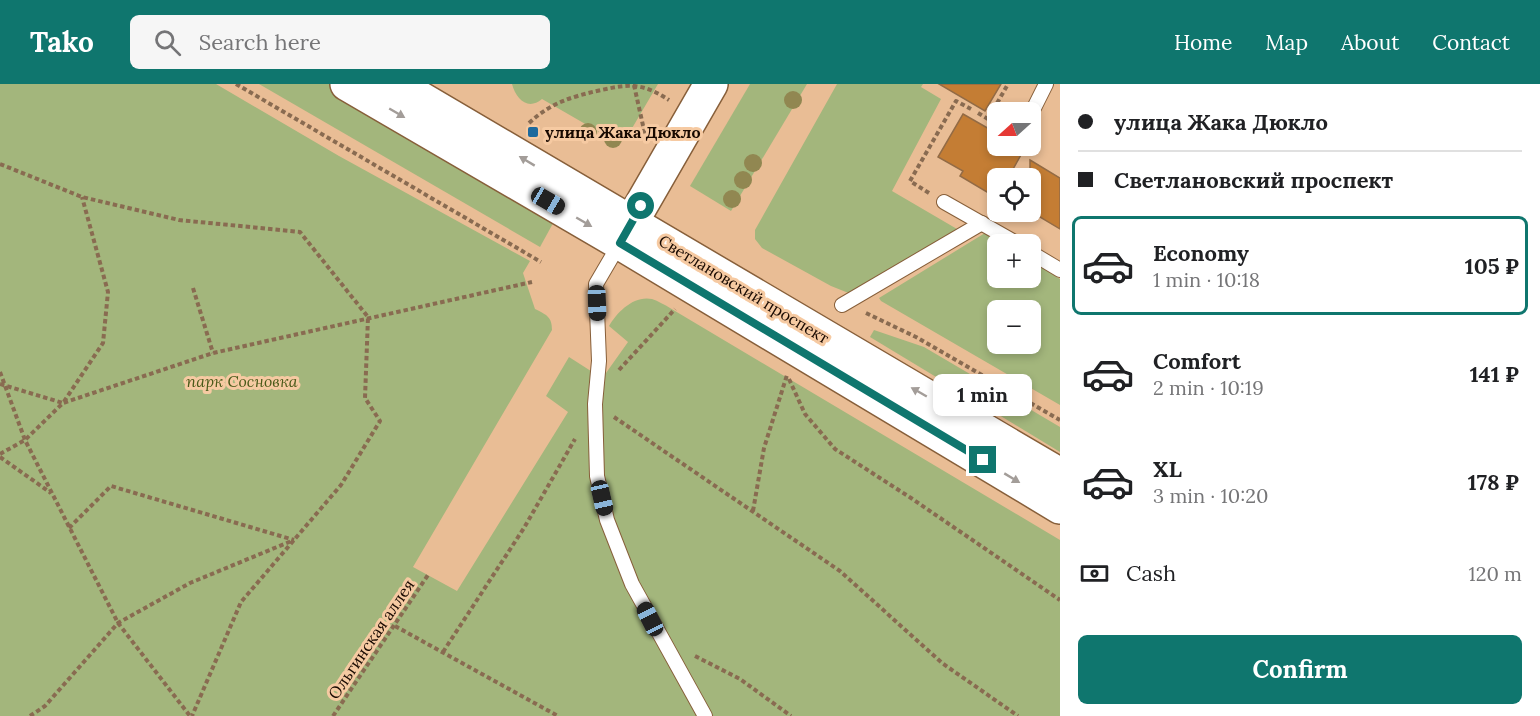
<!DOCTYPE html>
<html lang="en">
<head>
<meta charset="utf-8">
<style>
  :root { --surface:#fff; --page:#f6f6f6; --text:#202124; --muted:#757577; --line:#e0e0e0; --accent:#0f766e }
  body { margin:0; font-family:Lora,serif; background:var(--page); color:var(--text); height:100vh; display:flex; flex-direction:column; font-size:22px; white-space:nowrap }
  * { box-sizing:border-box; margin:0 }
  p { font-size:20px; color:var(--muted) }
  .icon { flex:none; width:33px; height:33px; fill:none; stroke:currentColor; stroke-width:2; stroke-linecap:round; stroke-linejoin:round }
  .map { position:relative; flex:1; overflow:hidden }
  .panel { display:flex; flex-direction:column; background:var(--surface); width:480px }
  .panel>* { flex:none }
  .hud { display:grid; align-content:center; height:132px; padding:0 18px; background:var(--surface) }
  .needle { width:39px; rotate:249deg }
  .fabs { position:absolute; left:987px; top:18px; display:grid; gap:12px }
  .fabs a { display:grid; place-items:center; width:54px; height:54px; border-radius:9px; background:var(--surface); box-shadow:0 3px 9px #0003; font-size:30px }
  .end { position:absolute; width:27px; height:27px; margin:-14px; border:8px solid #0f766e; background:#fff; box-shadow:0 0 0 3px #fff }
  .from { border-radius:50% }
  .bubble { position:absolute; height:42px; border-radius:9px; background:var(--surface); box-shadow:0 3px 9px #0003; font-size:20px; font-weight:700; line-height:42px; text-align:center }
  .car { position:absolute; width:18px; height:36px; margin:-18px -9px; border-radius:8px; box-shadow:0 0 4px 2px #0007; background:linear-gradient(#222 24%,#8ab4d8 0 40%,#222 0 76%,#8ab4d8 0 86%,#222 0) }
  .hud b { display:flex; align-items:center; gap:21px; height:57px; font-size:22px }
  .hud b+b { border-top:2px solid var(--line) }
  .hud i { width:15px; height:15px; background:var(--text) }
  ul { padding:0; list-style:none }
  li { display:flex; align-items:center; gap:18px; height:99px; margin:0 12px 9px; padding:0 6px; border:3px solid transparent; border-radius:9px }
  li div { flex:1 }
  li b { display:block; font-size:22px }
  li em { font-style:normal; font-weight:700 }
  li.active { border-color:var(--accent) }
  li>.icon { width:54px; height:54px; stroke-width:1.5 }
  .pay { display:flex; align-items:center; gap:15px; height:66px; padding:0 18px; font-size:22px }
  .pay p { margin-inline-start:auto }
  .cta { display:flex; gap:12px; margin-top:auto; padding:12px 18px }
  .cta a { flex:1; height:69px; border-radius:9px; background:var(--accent); color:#fff; font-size:24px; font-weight:700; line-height:69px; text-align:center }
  header { display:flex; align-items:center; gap:36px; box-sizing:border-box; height:84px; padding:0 30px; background:var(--accent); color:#fff }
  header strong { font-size:28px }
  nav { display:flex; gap:33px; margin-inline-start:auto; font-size:21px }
  .search { width:420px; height:54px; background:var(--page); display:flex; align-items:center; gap:15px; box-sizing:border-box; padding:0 21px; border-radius:9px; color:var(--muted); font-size:22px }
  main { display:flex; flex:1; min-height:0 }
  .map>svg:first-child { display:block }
</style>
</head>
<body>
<header>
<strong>Tako</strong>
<div class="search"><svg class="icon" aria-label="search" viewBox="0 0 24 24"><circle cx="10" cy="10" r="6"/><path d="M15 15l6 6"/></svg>Search here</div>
<nav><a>Home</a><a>Map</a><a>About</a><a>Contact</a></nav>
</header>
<main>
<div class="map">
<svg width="1060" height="632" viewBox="0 0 1060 632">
  <rect width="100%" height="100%" fill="#e9bd95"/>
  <g fill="#a3b67c" fill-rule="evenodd">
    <path d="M0,0H216L339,72L530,177L523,189L535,225C547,231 552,233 552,246L413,483L457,507L568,328L546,312L569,273L594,289H606L628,258L609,242C617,228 634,211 652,215C658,217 665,221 670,224L1060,456V632H0Z"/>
    <polygon points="259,0 331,0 557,132 540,163"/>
    <path d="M512,0H658L631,46L613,56L542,15C528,27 516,15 512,0Z"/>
    <polygon points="750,0 807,0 731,127 690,102"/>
    <polygon points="837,0 923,0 921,3 941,15 892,107 957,145 851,210 831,202 762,164 755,155 755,146"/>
    <path d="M985,149L1003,160H998V194H1030L1031,177L1060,195V321L881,217L879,214ZM998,226H1030V260H998Z"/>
    <polygon points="874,246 924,263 1060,343 1060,368 870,253"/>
  </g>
  <g fill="#c47d34" stroke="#936b45" stroke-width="1.5">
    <polygon points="939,0 1001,0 985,27"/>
    <polygon points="963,30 998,50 998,62 1026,62 1008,94 998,94 997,114 960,92 963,87 938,73"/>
    <polygon points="1030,76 1060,94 1060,145 1030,127"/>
  </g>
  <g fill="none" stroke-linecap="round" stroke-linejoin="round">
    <defs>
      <g id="lane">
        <polyline points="1034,24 1046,0"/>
        <polyline points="944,118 1018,160"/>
        <polyline points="620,159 596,200 599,277 595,320 597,392 607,436 632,500 705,632"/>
        <polyline points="1030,168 1060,186"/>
        <polyline points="842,221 982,139"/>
      </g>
      <g id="secondary">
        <polyline points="347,0 620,159 1060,423"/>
        <polyline points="396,0 1060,391"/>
        <polyline points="620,158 711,0"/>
      </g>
    </defs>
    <use href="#lane" stroke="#875f3a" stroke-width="16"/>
    <use href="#secondary" stroke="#875f3a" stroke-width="36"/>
    <g stroke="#896b51" stroke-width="4" stroke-dasharray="4.5 3" stroke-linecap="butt">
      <polyline points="236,0 541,178"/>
      <polyline points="634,1 646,55"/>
      <polyline points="978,29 988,35 1008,0"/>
      <polyline points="988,35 998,32"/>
      <path d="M529,39C552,18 571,13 601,6C612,4 623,1 634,2C647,3 658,9 669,16"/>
      <polyline points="0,80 82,113 179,136 300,148 368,233 365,314 380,337 341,401 241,518 192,632"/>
      <polyline points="929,109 910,97 956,17 971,25"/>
      <polyline points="193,204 213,269"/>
      <polyline points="866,229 916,253 1060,336"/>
      <polyline points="619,286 675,225"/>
      <polyline points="0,288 25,356 118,539 190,632"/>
      <polyline points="789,295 805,330 835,365 911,414 1060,516"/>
      <polyline points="0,300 63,319 103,259 108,208 82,113"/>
      <polyline points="614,333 840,487 942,579 1018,632"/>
      <polyline points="0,370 25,356 63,319 213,269 532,198"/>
      <polyline points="0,373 51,409"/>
      <polyline points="753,427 764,364 787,291"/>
      <polyline points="69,444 111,402 294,456"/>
      <polyline points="395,542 558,632"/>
      <polyline points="443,568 524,444 575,355"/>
      <polyline points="695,572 740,595 791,632"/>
      <polyline points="30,632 45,622 118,539 190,499 294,456"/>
      <polyline points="333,632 428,491"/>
    </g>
    <use href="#lane" stroke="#fff" stroke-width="14"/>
    <use href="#secondary" stroke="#fff" stroke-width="33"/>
  </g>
  <g fill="#918751">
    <circle cx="793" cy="16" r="9"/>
    <circle cx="588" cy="48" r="9"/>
    <circle cx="613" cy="55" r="9"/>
    <circle cx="753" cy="79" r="9"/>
    <circle cx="743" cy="96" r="9"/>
    <circle cx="732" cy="115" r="9"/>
  </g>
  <defs><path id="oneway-solid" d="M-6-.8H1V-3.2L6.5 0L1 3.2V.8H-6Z" transform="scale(1.5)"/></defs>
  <g fill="#a39d99">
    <use href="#oneway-solid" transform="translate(397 29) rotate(30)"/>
    <use href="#oneway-solid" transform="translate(527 77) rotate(-149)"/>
    <use href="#oneway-solid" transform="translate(584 138) rotate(30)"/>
    <use href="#oneway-solid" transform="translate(919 308) rotate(-150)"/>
    <use href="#oneway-solid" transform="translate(1012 394) rotate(31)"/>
  </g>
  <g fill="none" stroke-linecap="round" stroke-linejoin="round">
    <polyline stroke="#0f766e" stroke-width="8" points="641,122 620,159 983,376"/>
  </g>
  <rect fill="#1e6a9d" stroke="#f6caa2" stroke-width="2" x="527" y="42" width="12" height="12" rx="3"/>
  <g text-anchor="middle" stroke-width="6" stroke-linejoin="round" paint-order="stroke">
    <g font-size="16" font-weight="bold" fill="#180900" stroke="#f6caa2" text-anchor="start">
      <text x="545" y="54">улица Жака Дюкло</text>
    </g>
    <g font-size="16" fill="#180900" stroke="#f6caa2">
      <text transform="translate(744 205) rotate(31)" y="6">Светлановский проспект</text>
      <text transform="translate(371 555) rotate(-56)" y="6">Ольгинская аллея</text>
    </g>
    <g font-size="16" font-style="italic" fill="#495a19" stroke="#f6caa2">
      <text x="242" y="303">парк Сосновка</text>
    </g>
  </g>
</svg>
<div class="fabs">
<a><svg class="needle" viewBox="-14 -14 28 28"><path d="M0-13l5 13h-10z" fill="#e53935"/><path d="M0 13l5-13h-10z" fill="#757577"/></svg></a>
<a><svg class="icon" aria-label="locate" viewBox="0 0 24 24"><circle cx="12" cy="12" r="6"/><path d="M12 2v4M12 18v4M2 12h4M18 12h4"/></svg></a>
<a>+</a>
<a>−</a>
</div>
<i class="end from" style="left:641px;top:122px"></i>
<i class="end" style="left:983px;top:376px"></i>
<div class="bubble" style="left:933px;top:290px;width:99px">1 min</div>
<i class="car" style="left:548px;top:117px;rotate:120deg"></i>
<i class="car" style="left:597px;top:219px;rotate:178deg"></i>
<i class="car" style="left:602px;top:414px;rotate:167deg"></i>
<i class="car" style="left:650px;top:535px;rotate:333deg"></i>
</div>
<section class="panel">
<div class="hud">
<b><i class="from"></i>улица Жака Дюкло</b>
<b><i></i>Светлановский проспект</b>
</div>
<ul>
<li class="active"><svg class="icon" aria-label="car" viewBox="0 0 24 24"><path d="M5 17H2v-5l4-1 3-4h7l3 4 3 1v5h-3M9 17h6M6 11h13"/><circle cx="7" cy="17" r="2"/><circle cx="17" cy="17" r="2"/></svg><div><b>Economy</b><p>1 min · 10:18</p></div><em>105 ₽</em></li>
<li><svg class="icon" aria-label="car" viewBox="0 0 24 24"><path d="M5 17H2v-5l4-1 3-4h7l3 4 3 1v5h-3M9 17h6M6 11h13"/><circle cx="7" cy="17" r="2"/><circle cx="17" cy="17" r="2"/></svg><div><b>Comfort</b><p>2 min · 10:19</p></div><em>141 ₽</em></li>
<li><svg class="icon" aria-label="car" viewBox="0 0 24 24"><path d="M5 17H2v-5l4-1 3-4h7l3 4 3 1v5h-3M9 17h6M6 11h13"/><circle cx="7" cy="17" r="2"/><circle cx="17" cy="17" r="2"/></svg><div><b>XL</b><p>3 min · 10:20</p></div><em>178 ₽</em></li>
</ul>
<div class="pay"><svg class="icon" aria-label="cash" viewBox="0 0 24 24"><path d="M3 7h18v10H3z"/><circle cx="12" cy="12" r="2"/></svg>Cash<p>120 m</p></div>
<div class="cta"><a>Confirm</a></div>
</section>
</main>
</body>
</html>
